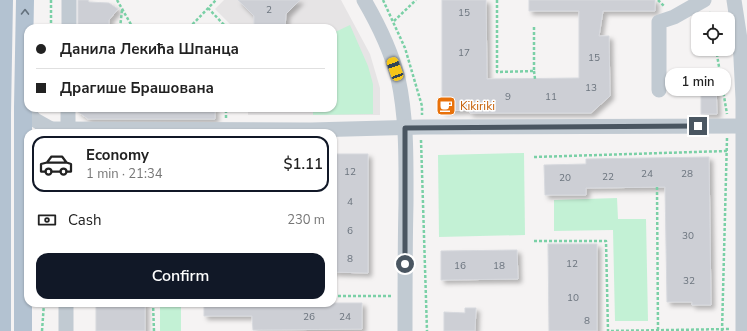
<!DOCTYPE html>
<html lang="en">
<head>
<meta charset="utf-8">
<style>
  :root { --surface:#fff; --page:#f2f2f2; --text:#222; --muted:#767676; --line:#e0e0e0; --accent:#111827 }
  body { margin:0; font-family:"Nunito Sans",sans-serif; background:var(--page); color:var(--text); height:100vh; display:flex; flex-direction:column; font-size:15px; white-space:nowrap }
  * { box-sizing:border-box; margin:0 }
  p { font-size:13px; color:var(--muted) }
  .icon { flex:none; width:22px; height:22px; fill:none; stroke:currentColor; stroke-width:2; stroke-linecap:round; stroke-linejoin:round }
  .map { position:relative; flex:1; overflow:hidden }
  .side { position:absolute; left:24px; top:129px; width:313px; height:178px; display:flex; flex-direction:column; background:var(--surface); border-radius:12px; box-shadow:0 1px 3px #0004 }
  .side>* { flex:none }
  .hud { position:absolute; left:24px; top:24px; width:313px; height:88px; border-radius:12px; box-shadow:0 1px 3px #0004; display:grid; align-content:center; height:88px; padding:0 12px; background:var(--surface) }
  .fabs { position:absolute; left:691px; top:12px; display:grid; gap:8px }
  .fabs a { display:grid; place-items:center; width:44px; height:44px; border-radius:8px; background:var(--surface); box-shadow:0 1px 3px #0004; font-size:20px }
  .end { position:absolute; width:18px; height:18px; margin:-9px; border:5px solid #4a5661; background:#fff; box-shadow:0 0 0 2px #fff }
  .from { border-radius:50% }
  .bubble { position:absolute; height:28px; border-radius:12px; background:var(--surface); box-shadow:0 1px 3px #0004; font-size:13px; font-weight:600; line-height:28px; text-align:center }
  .car { position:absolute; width:12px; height:24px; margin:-12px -6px; border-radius:5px; box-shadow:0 0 3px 1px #0007; background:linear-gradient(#f5c518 24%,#345 0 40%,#f5c518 0 76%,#345 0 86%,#f5c518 0) }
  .hud b { display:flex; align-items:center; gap:14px; height:38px; font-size:15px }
  .hud b+b { border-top:1px solid var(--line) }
  .hud i { width:10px; height:10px; background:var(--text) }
  ul { padding:7px 0 0; list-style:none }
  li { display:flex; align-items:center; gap:12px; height:56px; margin:0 8px 6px; padding:0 4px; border:2px solid transparent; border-radius:12px }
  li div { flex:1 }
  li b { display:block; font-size:15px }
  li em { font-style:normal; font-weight:600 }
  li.on { border-color:var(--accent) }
  li>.icon { width:36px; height:36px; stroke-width:1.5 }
  .pay { display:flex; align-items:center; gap:10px; height:44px; padding:0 12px; font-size:15px }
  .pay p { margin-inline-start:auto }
  .primary-button { display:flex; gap:8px; margin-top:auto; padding:8px 12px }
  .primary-button a { flex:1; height:46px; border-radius:12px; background:var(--accent); color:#fff; font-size:16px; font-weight:600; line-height:46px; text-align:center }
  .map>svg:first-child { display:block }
</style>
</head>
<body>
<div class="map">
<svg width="747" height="331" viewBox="0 0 747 331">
  <defs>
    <filter id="shadow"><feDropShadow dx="3.5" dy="3.5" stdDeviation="2" flood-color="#0004"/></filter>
  </defs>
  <rect width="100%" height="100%" fill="#f5f3f3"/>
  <polygon fill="#e6e4e5" points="224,0 341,0 370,54 380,88 380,115 248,115 248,108 333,108 333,28 230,28 230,24 215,9"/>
  <g fill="#c3f1d5">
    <polygon points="350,25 368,66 373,84 373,114 313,115 313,108 333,108 333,33"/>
    <polygon points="524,153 525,235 439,237 438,155"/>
    <polygon points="617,198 618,219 646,219 648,321 615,321 613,230 554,231 554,200"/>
    <rect x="160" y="303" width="21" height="28"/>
  </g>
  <g fill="#cdcfd5" stroke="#d7d9de" filter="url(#shadow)">
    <polygon points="78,0 88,0 89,2 109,3 118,9 109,20 109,28 78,28"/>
    <polygon points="238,0 300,0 286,14 285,28 254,28 254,16"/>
    <polygon points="442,0 486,0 487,79 579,78 579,11 529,11 529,0 655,0 655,11 603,11 599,36 609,36 610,96 591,113 470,113 469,110 442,111"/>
    <polygon points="701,84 716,84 717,114 701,114"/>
    <polygon points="77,108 215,108 215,119 88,119 77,111"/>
    <polygon points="333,154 368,154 368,273 333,272"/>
    <polygon points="709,157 711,305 692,305 692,302 667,302 665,187 586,188 586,195 545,195 544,165 586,164 586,159"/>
    <polygon points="548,244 597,244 597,331 549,331"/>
    <polygon points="517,250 518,279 441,280 441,251"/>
    <rect x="96" y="303" width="49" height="28"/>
    <polygon points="204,303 362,303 362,329 253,330 252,316 204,316"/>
    <polygon points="465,308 476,308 475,331 444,331 444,312 465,313"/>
  </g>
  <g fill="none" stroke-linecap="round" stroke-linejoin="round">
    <g stroke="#7ad0a6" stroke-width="2.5" stroke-dasharray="3 2" stroke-linecap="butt">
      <polyline points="51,0 51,28"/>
      <polyline points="117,0 133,28"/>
      <polyline points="383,0 405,48 422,106 422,115"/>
      <polyline points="497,0 497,72 534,71 534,25"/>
      <polyline points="658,0 665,7"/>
      <polyline points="208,8 227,28"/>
      <polyline points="709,12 710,19"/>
      <polyline points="394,21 416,0"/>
      <polyline points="120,28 122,10"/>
      <polyline points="189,28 216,0"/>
      <polyline points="716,49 727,114"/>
      <polyline points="534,71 535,79"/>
      <polyline points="226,118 226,108"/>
      <polyline points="421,140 427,331"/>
      <polyline points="534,157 727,151"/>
      <polyline points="657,187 658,330"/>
      <polyline points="534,241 606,241 608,331 730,329"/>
      <polyline points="333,296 392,296"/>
      <polyline points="153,303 154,331"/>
      <polyline points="42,331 44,303"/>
      <polyline points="722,331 727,138"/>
    </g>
    <g stroke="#c1cad2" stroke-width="15">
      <path d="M364,0C378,24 391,51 398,78C407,119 406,161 406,203C405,245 405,288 405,331"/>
      <polyline points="734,0 740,39 743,99 743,331"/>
      <polyline points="69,28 69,0"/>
      <polyline points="659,90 659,22 674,17 704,0"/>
      <polyline points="23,107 35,120 51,129"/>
      <polyline points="41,133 51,129 311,130 422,127 747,126"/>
      <polyline points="68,133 68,108"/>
      <polyline points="66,331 66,303"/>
    </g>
    <g stroke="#b3c2d1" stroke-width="18">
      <polyline points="2,331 2,113 4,0"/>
      <polyline points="23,331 23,107 25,0"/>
    </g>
  </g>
  <defs><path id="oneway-chevron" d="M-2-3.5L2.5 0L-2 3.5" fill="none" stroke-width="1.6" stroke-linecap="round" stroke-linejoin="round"/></defs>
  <use stroke="#64717d" href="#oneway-chevron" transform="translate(25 12) rotate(-89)"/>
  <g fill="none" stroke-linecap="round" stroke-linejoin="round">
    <polyline stroke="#4a5661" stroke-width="5" points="405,264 405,128 698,126"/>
  </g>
  <defs>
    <symbol id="cafe-square" viewBox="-11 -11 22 22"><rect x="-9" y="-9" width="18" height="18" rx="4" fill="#e8710a" stroke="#fff"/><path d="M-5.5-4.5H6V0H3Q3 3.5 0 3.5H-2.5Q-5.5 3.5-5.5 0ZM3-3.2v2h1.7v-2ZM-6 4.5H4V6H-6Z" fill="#fff"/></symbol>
  </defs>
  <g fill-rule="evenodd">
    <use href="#cafe-square" x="435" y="95" width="22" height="22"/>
  </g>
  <g text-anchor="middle" stroke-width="3" stroke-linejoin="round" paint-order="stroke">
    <g font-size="10" fill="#6b747e">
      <text x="269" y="13">2</text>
      <text x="464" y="16">15</text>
      <text x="464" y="56">17</text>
      <text x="594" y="61">15</text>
      <text x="591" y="91">13</text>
      <text x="508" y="100">9</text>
      <text x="551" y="100">11</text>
      <text x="350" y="175">12</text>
      <text x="647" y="177">24</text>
      <text x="687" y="177">28</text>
      <text x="608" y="180">22</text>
      <text x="565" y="181">20</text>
      <text x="350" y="205">4</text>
      <text x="350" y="234">6</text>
      <text x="688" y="239">30</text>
      <text x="350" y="262">8</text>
      <text x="572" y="267">12</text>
      <text x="460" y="269">16</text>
      <text x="499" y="269">18</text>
      <text x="689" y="284">32</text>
      <text x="573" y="301">10</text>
      <text x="309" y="320">26</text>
      <text x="345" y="320">24</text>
      <text x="587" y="324">8</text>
    </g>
    <g font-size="12" fill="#c56008" stroke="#fff" text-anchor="start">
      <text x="460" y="110">Kikiriki</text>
    </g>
  </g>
</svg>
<div class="fabs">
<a><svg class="icon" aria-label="locate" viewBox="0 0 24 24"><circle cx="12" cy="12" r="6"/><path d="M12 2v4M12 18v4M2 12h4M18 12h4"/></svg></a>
</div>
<i class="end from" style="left:405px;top:264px"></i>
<i class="end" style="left:698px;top:126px"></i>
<div class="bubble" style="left:665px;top:68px;width:66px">1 min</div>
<i class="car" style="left:395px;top:69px;rotate:340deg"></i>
<div class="hud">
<b><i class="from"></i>Данила Лекића Шпанца</b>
<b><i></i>Драгише Брашована</b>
</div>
<section class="side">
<ul>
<li class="on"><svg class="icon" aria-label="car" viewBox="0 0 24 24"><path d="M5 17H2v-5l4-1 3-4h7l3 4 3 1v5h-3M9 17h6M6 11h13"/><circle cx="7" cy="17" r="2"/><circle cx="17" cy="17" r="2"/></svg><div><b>Economy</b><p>1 min · 21:34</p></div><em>$1.11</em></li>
</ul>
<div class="pay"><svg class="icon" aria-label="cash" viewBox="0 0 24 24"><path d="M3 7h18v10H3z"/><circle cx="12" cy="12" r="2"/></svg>Cash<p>230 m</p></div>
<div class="primary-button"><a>Confirm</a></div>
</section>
</div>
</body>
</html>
